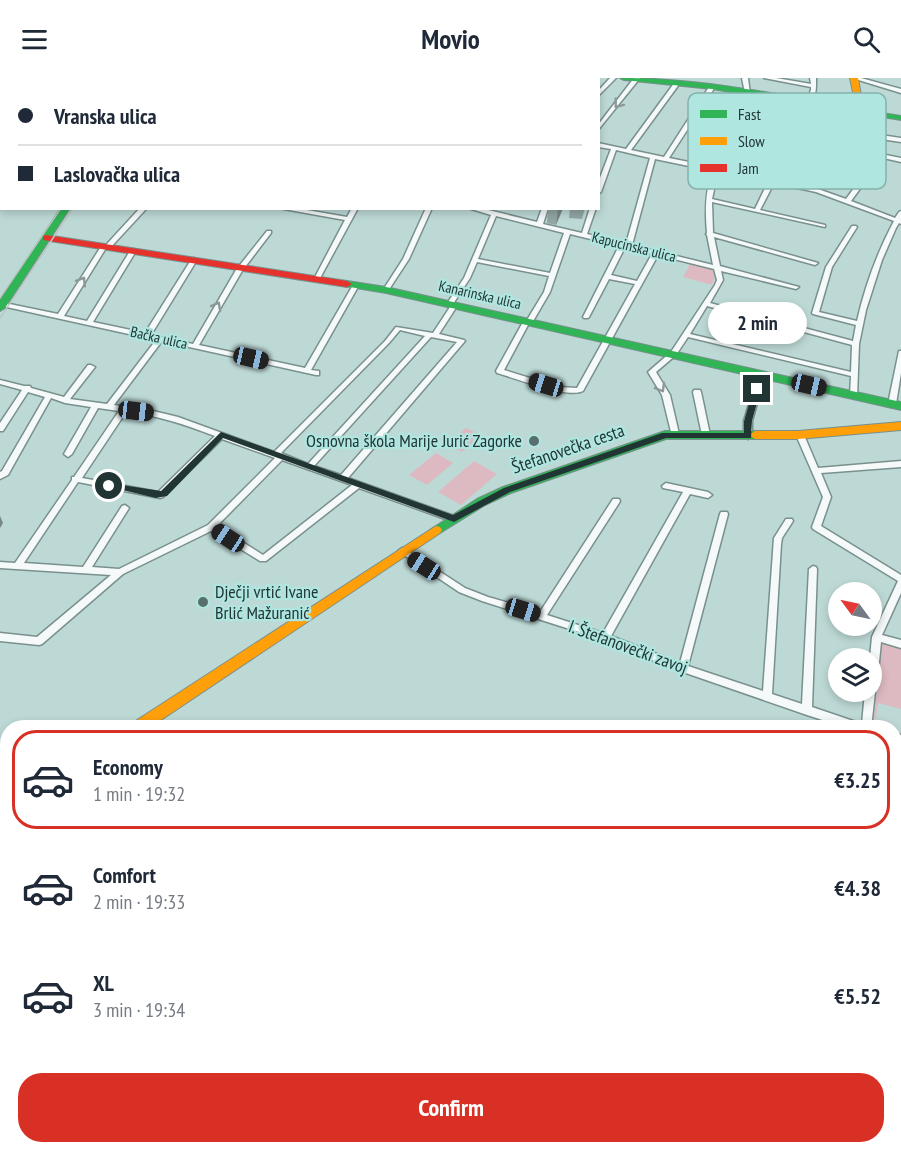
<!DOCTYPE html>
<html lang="en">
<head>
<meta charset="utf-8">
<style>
  :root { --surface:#fff; --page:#f2f2f3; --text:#1f2937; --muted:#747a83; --line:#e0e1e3; --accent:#d93025 }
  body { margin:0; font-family:"PT Sans Narrow",sans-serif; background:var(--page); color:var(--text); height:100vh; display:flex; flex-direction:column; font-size:22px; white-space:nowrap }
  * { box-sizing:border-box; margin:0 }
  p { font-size:20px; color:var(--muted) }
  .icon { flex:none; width:33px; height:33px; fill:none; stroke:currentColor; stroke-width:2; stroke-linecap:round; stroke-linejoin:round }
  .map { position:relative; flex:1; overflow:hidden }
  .sheet { position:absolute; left:0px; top:642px; width:902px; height:434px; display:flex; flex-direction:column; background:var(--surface); border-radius:24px 24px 0 0; box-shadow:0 3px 9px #0003 }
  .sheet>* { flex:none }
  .banner { position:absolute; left:0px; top:0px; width:600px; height:132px; box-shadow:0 3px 9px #0003; display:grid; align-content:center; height:132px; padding:0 18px; background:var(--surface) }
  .needle { width:39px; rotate:303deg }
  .fabs { position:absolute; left:828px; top:504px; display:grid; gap:12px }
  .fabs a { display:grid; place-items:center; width:54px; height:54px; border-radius:50%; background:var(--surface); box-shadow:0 3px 9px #0003; font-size:30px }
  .end { position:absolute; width:27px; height:27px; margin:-14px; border:8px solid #213634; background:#fff; box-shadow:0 0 0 3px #fff }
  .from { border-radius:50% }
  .bubble { position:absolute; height:42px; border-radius:21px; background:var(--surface); box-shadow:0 3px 9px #0003; font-size:20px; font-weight:600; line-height:42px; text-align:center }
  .car { position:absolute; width:18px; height:36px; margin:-18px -9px; border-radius:8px; box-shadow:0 0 4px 2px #0007; background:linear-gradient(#222 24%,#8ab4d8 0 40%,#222 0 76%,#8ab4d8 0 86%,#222 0) }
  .banner b { display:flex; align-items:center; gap:21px; height:57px; font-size:22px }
  .banner b+b { border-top:2px solid var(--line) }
  .banner i { width:15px; height:15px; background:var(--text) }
  ul { padding:10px 0 0; list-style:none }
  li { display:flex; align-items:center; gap:18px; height:99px; margin:0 12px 9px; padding:0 6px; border:3px solid transparent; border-radius:24px }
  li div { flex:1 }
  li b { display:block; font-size:22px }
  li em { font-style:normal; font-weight:600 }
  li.on { border-color:var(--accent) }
  li>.icon { width:54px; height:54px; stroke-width:1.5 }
  .button { display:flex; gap:12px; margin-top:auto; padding:12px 18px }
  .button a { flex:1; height:69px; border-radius:24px; background:var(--accent); color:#fff; font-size:24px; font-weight:600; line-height:69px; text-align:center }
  header { display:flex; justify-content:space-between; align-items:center; height:78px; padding:0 18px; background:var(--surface); font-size:27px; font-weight:600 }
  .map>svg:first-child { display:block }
</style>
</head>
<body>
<header><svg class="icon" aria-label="menu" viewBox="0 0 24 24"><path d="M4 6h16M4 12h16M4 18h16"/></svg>Movio<svg class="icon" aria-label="search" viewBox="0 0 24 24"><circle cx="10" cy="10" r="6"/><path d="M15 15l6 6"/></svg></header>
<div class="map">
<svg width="901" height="1075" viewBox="0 0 901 1075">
  <rect width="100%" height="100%" fill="#bdd9d6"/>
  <g fill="#ddbac2">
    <polygon points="690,186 712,191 715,199 712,207 683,199"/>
    <polygon points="466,350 482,357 462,374 446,366"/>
    <polygon points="436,375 453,385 427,407 409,397"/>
    <polygon points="474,383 497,396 461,427 438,414"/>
    <polygon points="882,563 901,568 901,631 878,625 876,640 901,647 874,640"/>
    <polygon points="303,1068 484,1068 501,1075 319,1075"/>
    <polygon points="537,1068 593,1068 588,1075 555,1075"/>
  </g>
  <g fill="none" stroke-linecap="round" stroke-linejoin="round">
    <defs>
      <g id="street">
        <polygon points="75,0 105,2 78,2"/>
        <polygon points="245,0 251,0 250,2 245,2"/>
        <polygon points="302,0 308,0 307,2 302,2"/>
        <polygon points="338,0 348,2 340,2"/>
        <polygon points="360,0 366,0 364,2 359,2"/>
        <polygon points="396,0 402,0 400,2 395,2"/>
        <polygon points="441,0 447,0 446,2 441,2"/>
        <polygon points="481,0 487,0 486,2 481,2"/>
        <polygon points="510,0 516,0 515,2 510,2"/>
        <polygon points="553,0 559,0 558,2 553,2"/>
        <polygon points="610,0 616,0 598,18 598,13"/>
        <polygon points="634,0 640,0 598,52 598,47"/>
        <polygon points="742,0 748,0 750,16 745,15"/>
        <path d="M764,0H776L811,6L810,0H816C816,9 817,19 809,26L806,24L811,12V9Z"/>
        <polygon points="852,0 861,0 901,11 901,15"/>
        <path d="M675,4L680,5L631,72L664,79L709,9L712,7L715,9L669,80L699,86L739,14L742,12L745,14L704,87L714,90L727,68L760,37L763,33L756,16L759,14L762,16L768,32L847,52L901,60V64L847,56L767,35L760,43L812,60L876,74L878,73L881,76L901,80V84L879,79L873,93L851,123L895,140L899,134L901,133V146L899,145L896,150L882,182L866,232L859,266L857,319H851L850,317L851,298L688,259L676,277L656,294L670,317L679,356L675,358H672L662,317L648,294L671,274L715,207L717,202L714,191L658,177L583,313C569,321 515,300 497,295L496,293L523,244L527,242L544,214L549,198L477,184L470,200L453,226L457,228L439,256L464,262L465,263L348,400L457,439L458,441L457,443H451L359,410L266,483H260L211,453L123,496L42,566L39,567L0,563V555L37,559L111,497L0,490V484L15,485L72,402V399H74L119,333L98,330L72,376L68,379L64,376L91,329L65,325L51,320L8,397L0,401V394L2,393L45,319L28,314L3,353H0V345L22,312L0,306V302L24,308H30L31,310L64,319L88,287H91L95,289L70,321L107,326L156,262L2,228H0V224L58,236L102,167H106L140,130H147L110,170H106L64,238L87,243L130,173L133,171L136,173L93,244L145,255L191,182L194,180L197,182L151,257L193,266L236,192L267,153H271V155L242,193L199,267L305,290L353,207L358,206L359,207L311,292L319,293V297H316L162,263L114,327L149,332L178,339L274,374L385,263L396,249L433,255L450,229L446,227L464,200L491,137L468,130H480L537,144L542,130H548L543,146L582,155L590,130H596L587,156L626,166L650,80L616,72L601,114L598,116V105L611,71L598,69V65L626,71ZM758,46L808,62L874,77L868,91L814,79L741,60ZM739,63L813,83L866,94L846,121L818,111L719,91L731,70ZM655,81L713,93C705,112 705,134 707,155L706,156L707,157L713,187L632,167ZM718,94L768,104L755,131L712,121ZM774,105L816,114L894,143C877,175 865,208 857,243L819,234L832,189L857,149L856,148H852L826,189L812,235L813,236L856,247L853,263L710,225L723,202L721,193L796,211L799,209L720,188L714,159L815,187L818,185L713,155L712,124L825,149V147L760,132ZM496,138L564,155L550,195L478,181ZM570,156L619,168L583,239L584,240H588L589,239L609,201L635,206L577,310L559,309L504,292L528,247L532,245L550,214ZM625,169L652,176L637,203L611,197ZM707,228L852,267L851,294L690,256ZM400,252L425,258L308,386L281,375L389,265ZM431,259L457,264L341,397L314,388ZM126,334C157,337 186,347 215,358L158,414L82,400ZM222,361L275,380L208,447L119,491L92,489L129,430L125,427L122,428L83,489L24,485L78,404L160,420L163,419ZM282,382L352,407L263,477L217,448Z"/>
        <rect x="0" y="19" width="2" height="4"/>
        <rect x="0" y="45" width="2" height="4"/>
        <rect x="0" y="69" width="2" height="4"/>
        <rect x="0" y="92" width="2" height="4"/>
        <rect x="0" y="119" width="2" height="4"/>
        <polygon points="2,126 2,130 0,131 0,127"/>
        <polygon points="278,130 295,130 347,139 352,130 358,130 319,202 314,201 345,142"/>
        <polygon points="426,130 432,130 409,181 388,213 384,213 383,212 403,181"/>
        <polygon points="899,273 901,273 901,295 896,326 892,328 888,326"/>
        <polygon points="754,309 757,309 761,311 752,343 752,358 748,361 744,358 744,343"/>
        <polygon points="694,312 700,312 701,314 710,357 709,359 706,360 702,357 693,314"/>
        <polygon points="800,354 804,357 818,390 901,383 901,389 821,395 831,419 821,448 901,497 901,515 882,557 901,562 901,570 881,564 877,604 875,607 872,608 872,580 870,580 872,559 898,503 813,451 812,449 823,419 796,357"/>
        <polygon points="666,405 708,414 712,417 708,420 690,416 611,558 680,585 720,436 721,434 727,434 728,436 688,588 763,613 774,460 786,441 792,441 793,443 782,460 781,466 772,616 802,626 809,491 813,488 816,489 817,491 812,629 862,646 865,614 872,614 872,611 873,611 875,614 871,650 847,650 807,637 680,593 582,555 482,523 459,514 398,473 402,470 405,471 465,510 488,519 540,534 613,421 619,421 620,423 619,425 547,537 603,555 683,414 663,410 662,408"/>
        <polygon points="894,655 901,657 901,665 894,663"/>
      </g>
      <g id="fast">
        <polygon points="158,0 166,0 157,2"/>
        <path d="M620,0C714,0 809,23 901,38V42L712,11L624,2Z"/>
        <polygon points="61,130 70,130 5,230 0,233 0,222"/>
        <polygon points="347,203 386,209 901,324 901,332 386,215 344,208 344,204"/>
        <polygon points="665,353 755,353 761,357 755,361 666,361 511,415 485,427 440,455 432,455 430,452 477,421 503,409"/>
      </g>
      <g id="slow">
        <polygon points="850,0 858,0 864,35 857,33"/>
        <polygon points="901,344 901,352 798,361 755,361 749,357 755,353 798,353"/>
        <polygon points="436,448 440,449 442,452 440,455 149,650 129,650 131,646"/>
      </g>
      <g id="jam">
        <polygon points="46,157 347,203 352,206 347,209 43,162 43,158"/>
        <polygon points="0,688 8,689 8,703 0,702"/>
      </g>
    </defs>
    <use href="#street" stroke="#79908d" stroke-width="3"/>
    <use href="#fast" stroke="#79908d" stroke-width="2"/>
    <use href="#slow" stroke="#79908d" stroke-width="2"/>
    <use href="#jam" stroke="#79908d" stroke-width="2"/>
    <use href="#street" fill="#f5f9f9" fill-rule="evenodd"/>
    <use href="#fast" fill="#30b455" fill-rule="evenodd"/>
    <use href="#slow" fill="#ff9f0a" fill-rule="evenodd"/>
    <use href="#jam" fill="#e5322d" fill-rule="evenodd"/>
    <g stroke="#bcc5c3" stroke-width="1.5">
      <polyline points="0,220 61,130"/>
      <polyline points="0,240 73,130"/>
    </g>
  </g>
  <g fill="#92a6a3">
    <polygon points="548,130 562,130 556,147 547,145"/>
    <polygon points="570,130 585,130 582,141 569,140"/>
    <polygon points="899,733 901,734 901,859 894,856 894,741"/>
    <polygon points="901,911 901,980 894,978 894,918"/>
  </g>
  <g fill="#778785">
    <polygon points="558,130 562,130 562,133 556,147"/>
    <polygon points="0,438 3,445 0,450"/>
  </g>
  <g fill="#aac1be" stroke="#778785" stroke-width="1.5">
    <polygon points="899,733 901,734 901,843 894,841 894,766 896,767"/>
    <polygon points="901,915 901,970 898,968"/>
  </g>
  <defs><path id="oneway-chevron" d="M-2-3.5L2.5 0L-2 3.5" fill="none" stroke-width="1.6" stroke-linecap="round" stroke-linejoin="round" transform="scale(1.5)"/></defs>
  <g stroke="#8b9896">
    <use href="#oneway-chevron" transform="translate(618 26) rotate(128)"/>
    <use href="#oneway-chevron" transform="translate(82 203) rotate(-58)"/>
    <use href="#oneway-chevron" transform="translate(217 228) rotate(-61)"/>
    <use href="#oneway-chevron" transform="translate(661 310) rotate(60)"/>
  </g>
  <polygon fill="#213634" points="757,309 761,311 752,343 751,360 666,360 510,414 454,444 223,360 167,418 156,420 105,408 109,405 161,413 221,354 453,437 504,410 662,355 744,355 744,343 753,311"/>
  <g fill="#586f6d" stroke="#b0e6e0" stroke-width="2">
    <circle cx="534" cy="363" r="6"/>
    <circle cx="203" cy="524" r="6"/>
  </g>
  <g text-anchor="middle" stroke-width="4.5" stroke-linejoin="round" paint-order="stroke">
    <g font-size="15" fill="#213634" stroke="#b0e6e0">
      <text transform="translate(634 169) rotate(14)" y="5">Kapucinska ulica</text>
      <text transform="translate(480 217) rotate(13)" y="5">Kanarinska ulica</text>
      <text transform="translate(159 260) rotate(13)" y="5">Bačka ulica</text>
    </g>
    <g font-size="18" fill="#213634" stroke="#b0e6e0" text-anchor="end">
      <text x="522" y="369">Osnovna škola Marije Jurić Zagorke</text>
      <text x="215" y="520" text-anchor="start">Dječji vrtić Ivane<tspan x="215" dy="21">Brlić Mažuranić</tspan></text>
    </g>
    <g font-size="18" fill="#213634" stroke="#b0e6e0">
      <text transform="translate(568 371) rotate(-19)" y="6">Štefanovečka cesta</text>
      <text transform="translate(628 569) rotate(20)" y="6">I. Štefanovečki zavoj</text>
    </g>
  </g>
  <rect x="688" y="15" width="198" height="96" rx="9" fill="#b0e6e0" stroke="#85b1ac" stroke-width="1.5"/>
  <rect x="700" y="32" width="27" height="8" fill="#30b455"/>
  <rect x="700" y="59" width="27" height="8" fill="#ff9f0a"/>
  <rect x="700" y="86" width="27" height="8" fill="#e5322d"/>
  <g font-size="16" fill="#213634">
    <text x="738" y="42">Fast</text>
    <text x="738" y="69">Slow</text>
    <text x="738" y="96">Jam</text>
  </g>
</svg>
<div class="fabs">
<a><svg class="needle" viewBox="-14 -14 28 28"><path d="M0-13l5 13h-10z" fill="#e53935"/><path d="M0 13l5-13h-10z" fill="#747a83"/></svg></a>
<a><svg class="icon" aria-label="layers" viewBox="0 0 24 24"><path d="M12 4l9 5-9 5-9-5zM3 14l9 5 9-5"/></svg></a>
</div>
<i class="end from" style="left:109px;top:408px"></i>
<i class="end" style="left:757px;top:311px"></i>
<div class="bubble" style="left:708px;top:224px;width:99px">2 min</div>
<i class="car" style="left:251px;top:280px;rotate:103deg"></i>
<i class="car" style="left:546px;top:307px;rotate:287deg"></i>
<i class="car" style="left:809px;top:307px;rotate:103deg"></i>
<i class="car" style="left:136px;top:333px;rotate:97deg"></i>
<i class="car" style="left:228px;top:460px;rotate:303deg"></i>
<i class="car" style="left:424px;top:488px;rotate:302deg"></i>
<i class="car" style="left:523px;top:532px;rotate:107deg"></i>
<div class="banner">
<b><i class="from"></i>Vranska ulica</b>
<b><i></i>Laslovačka ulica</b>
</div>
<section class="sheet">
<ul>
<li class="on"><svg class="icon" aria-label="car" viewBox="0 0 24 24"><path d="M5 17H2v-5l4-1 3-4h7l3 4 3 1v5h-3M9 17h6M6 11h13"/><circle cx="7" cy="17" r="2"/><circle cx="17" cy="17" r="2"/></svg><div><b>Economy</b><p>1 min · 19:32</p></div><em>€3.25</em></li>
<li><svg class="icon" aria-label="car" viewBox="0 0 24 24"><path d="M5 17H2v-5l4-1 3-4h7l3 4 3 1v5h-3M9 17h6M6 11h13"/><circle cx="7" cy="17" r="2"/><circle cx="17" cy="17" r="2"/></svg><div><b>Comfort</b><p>2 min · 19:33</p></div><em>€4.38</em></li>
<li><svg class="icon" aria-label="car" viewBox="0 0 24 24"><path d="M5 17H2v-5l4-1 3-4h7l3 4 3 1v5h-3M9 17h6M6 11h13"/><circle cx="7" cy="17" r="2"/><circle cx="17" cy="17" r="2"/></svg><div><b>XL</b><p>3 min · 19:34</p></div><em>€5.52</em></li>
</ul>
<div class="button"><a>Confirm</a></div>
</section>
</div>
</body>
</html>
